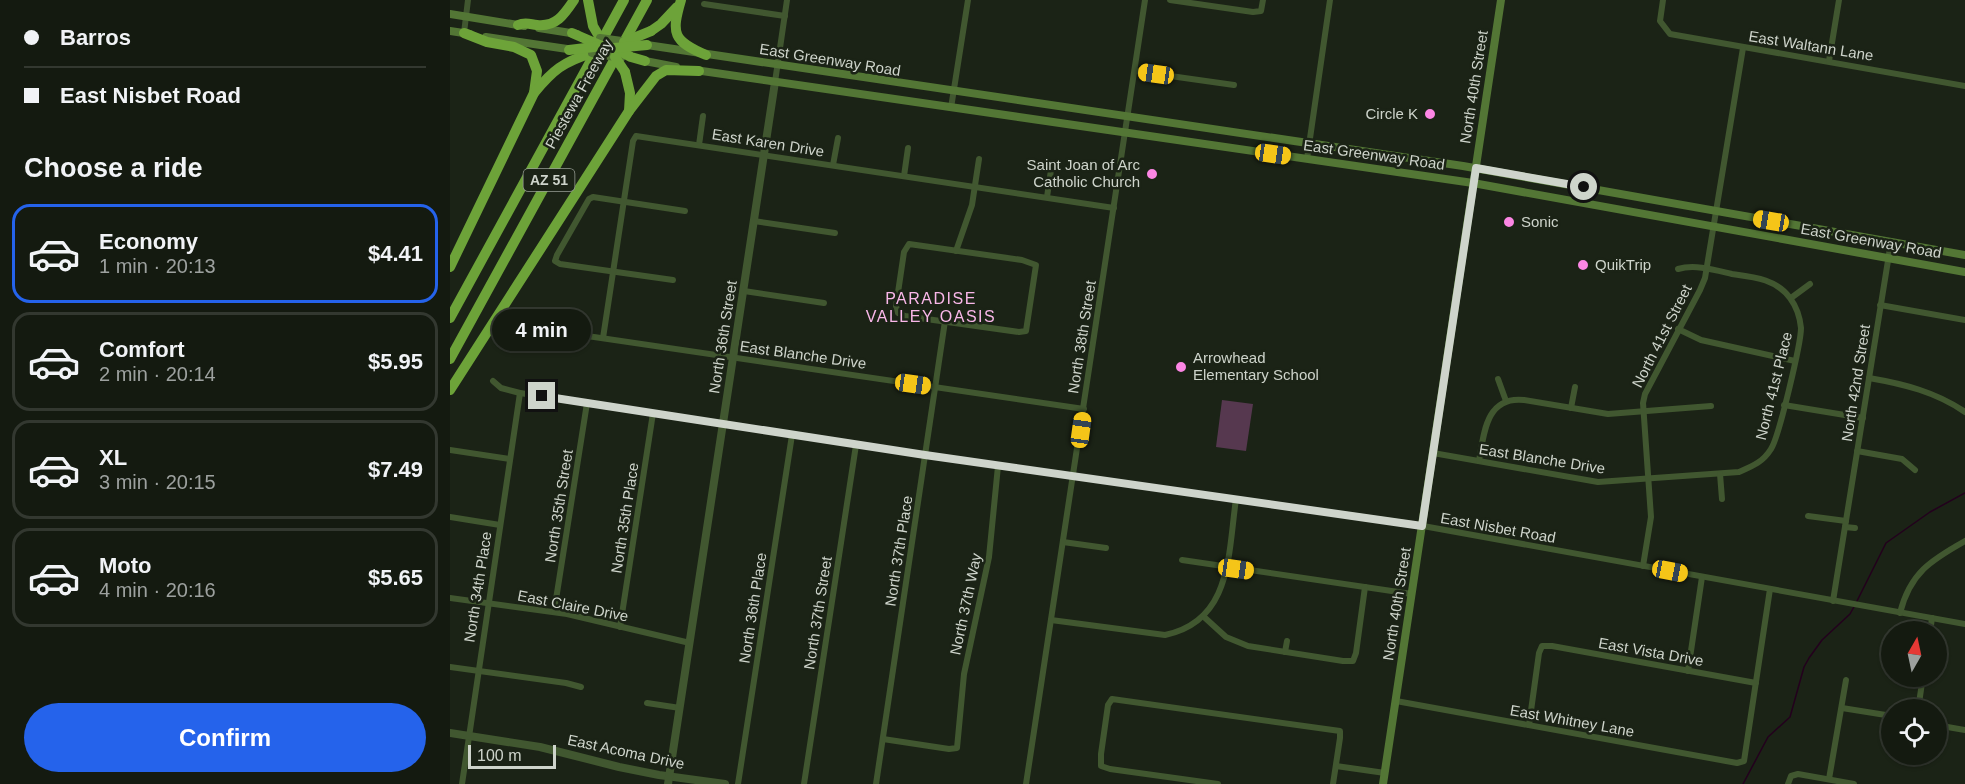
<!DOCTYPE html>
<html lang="en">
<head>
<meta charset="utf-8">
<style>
  :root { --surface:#141a10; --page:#21271e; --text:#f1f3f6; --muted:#9da19f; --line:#333830; --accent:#2563eb }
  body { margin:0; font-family:Helvetica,sans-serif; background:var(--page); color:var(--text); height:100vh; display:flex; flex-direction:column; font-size:22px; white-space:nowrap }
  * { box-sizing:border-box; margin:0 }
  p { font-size:20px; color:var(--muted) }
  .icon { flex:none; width:33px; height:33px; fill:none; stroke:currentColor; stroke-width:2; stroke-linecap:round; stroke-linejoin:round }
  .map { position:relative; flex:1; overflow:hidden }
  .details { display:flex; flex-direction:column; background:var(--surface); width:450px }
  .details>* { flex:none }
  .hud { display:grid; align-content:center; height:132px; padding:0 24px; background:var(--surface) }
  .needle { width:39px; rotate:9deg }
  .controls { position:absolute; left:1431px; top:621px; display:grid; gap:12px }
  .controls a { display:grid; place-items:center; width:66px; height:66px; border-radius:50%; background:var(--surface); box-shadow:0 2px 4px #0004,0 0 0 2px var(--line); font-size:30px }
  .scale { position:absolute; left:18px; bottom:15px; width:88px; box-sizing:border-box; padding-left:6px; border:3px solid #ced4cb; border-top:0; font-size:16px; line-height:21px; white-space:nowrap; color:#ced4cb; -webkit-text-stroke:4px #1b2316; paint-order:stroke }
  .end { position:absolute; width:27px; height:27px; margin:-14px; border:8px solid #ced4cb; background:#111; box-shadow:0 0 0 3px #111 }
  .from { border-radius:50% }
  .bubble { position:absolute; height:42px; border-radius:21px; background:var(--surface); box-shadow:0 2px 4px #0004,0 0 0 2px var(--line); font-size:20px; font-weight:700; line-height:42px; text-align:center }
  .car { position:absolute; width:18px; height:36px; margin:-18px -9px; border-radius:8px; box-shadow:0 0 4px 2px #0007; background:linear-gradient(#f5c518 24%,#345 0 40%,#f5c518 0 76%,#345 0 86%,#f5c518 0) }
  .hud b { display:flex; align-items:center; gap:21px; height:57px; font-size:22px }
  .hud b+b { border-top:2px solid var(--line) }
  .hud i { width:15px; height:15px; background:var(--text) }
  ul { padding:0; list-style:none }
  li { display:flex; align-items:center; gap:18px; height:99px; margin:0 12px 9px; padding:0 12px; border:3px solid var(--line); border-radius:18px }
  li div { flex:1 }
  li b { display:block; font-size:22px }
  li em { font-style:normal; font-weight:700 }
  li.active { border-color:var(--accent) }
  li>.icon { width:54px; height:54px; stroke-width:1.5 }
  h2 { padding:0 24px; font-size:27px; line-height:72px }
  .action { display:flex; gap:12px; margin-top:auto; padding:12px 24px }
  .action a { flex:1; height:69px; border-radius:36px; background:var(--accent); color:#fff; font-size:24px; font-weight:700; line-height:69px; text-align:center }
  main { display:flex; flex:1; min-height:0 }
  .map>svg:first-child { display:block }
</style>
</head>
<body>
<main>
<section class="details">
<div class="hud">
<b><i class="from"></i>Barros</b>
<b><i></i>East Nisbet Road</b>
</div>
<h2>Choose a ride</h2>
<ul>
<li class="active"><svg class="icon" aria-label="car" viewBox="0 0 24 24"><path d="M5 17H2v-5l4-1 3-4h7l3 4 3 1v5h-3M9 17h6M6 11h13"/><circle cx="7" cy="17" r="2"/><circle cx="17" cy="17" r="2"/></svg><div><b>Economy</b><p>1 min · 20:13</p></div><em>$4.41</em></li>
<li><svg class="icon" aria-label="car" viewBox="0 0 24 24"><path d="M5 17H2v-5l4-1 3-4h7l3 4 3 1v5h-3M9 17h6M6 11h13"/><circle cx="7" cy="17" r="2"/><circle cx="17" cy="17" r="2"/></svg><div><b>Comfort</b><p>2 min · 20:14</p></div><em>$5.95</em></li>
<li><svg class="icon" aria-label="car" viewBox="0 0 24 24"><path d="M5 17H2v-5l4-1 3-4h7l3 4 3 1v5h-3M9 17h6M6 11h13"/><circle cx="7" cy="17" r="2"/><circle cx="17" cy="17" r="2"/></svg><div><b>XL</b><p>3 min · 20:15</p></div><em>$7.49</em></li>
<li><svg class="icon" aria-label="car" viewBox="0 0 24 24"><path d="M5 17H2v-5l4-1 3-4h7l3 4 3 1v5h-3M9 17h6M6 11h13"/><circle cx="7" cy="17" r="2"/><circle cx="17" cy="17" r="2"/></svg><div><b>Moto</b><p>4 min · 20:16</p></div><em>$5.65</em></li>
</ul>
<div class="action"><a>Confirm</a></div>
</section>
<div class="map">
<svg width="1515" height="784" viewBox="0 0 1515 784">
  <rect width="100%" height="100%" fill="#1b2316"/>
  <polygon fill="#56384f" points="772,400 803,404 796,451 766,447"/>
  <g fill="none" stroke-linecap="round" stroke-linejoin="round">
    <g stroke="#23001d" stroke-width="1.5">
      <polyline points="1407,601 1436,543 1480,512 1515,493"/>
      <polyline points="1293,784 1318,737 1340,717 1354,667 1359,658 1372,640 1400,614 1405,605"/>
    </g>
    <g stroke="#415730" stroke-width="6">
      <polyline points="720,0 803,12 811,11 813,0"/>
      <polyline points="1213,0 1210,21 1220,34 1515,86"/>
      <polyline points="254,4 335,16"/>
      <polyline points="14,33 18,0"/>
      <polyline points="1379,61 1389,0"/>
      <polyline points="685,71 784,85"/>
      <polyline points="325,82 337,0"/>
      <polyline points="501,108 518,0"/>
      <polyline points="249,145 253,116"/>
      <polyline points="857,159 880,0"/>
      <polyline points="383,165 388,138"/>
      <polyline points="454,176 458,148"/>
      <polyline points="597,197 601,170"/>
      <polyline points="304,221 385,233"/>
      <polygon points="459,244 572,260 586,265 576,331 569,332 455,316 448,313 446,306 454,252"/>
      <polyline points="506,251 522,205 529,159"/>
      <polyline points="223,280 110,264 105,261 107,255 139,199 143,197 235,211"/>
      <polyline points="294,291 374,303"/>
      <polyline points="1341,298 1360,284"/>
      <polyline points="1430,305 1515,320"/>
      <polyline points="69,323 76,327 634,409"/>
      <polyline points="1228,329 1251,340 1345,361"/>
      <polyline points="153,338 183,141 186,136 664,208"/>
      <path d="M1419,378C1454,384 1486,392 1515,412"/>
      <polyline points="1048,379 1056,401"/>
      <polyline points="43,381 51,388 70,393 475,455 962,524 1515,624"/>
      <polyline points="1334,405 1413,418"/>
      <polyline points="1121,408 1125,387"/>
      <polyline points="0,450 60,459"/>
      <polyline points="1407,451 1452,459 1465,470"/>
      <path d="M983,453L1148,482L1289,472C1303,466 1313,462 1321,449C1329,437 1351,343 1351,328C1350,318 1346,306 1340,298C1326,279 1304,277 1282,274C1265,270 1245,264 1228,269"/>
      <path d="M1029,461C1034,433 1036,396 1074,400L1158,414L1261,406"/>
      <polyline points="1270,474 1272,499"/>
      <polyline points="1358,516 1396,521"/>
      <polyline points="0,517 50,525"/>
      <polyline points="1395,527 1405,528"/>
      <polyline points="613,542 656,548"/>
      <polyline points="732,560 962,594"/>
      <polyline points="1193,566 1201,517 1193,403 1195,394 1250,290 1255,278 1293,48"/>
      <polyline points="0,598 117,614 240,643"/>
      <polyline points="1383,601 1441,242"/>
      <polyline points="104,612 137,403"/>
      <path d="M1450,613C1460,573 1481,560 1515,541"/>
      <polyline points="753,616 776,637 798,646 893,661 903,661 906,653 915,587"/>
      <path d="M601,620L715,635C782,621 778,554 786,499"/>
      <polyline points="170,627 203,413"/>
      <polyline points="1480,632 1482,618"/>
      <polyline points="835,652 837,641"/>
      <polyline points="0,667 116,683 131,687"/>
      <polyline points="1238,671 1252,577"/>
      <polyline points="946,701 1287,763 1294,761 1320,589"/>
      <polyline points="197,703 230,708"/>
      <polyline points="1392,708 1442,716"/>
      <polyline points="1468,710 1473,676"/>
      <polyline points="1079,725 1089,653 1092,646 1102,646 1306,683"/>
      <polyline points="1486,725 1515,730"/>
      <polyline points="433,739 499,749 507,748 514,674 539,557 548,466"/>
      <polyline points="886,766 935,773"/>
      <polyline points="1379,779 1396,680"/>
      <polyline points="12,784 70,393"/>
      <polyline points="288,784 342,435"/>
      <polyline points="354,784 406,445"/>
      <polyline points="426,784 495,321"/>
      <polyline points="576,784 695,0"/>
      <polyline points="768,784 660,769 651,766 651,754 658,705 662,699 890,731 890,738 883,784"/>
      <polyline points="1338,784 1341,776 1348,774 1404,784"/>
    </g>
    <g stroke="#415730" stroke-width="8">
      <polyline points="0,733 90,747 169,767 209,775 275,784"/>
      <polyline points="218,784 325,82"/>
    </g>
    <g stroke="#537635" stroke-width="8">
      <polyline points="0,14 74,26"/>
      <polyline points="89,28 127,34"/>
      <polyline points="0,31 20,34"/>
      <polyline points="36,37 124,50"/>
      <polyline points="197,45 1013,166 1515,255"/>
      <polyline points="195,61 226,67"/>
      <polyline points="245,70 1023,183 1515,272"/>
      <polyline points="933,784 1051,0"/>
    </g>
    <g stroke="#6da339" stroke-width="10">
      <polyline points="138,0 143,26 150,38"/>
      <path d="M231,0C221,34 223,41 256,55"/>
      <path d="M68,25C75,22 79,24 87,25C106,27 114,15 124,0"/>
      <polyline points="201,31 211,24 227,7"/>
      <polyline points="14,33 37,42 64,47 81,55 87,71 84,93"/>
      <polyline points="175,72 180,93 179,111"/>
      <path d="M0,267L84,93C103,70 113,62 142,53"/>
      <polyline points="0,318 174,0"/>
      <polyline points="0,359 197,0"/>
      <polyline points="0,390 179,111 206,76 216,70 249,71"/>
    </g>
    <g stroke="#537635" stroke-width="8">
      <polyline points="150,38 179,42"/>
      <polyline points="142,53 171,58"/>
    </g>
    <g stroke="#6da339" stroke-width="10">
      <polyline points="122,33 152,46"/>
      <polyline points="174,42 201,31"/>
      <polyline points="164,48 181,57 195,61"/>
      <polyline points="164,48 197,45"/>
      <polyline points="119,50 152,46"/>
      <polyline points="165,57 175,72"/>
    </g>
  </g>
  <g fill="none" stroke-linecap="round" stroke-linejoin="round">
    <polyline stroke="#ced4cb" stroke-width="8" points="92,396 475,455 972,526 1026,168 1134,187"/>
  </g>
  <g fill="#fc86e4" stroke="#1b2316" stroke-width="2">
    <circle cx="980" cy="114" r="6"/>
    <circle cx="702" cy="174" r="6"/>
    <circle cx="1059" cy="222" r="6"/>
    <circle cx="1133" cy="265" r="6"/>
    <circle cx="731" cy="367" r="6"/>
  </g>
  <g text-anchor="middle" stroke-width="5" stroke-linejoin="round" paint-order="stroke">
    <rect fill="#1b2316" stroke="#989f95" stroke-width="1.5" x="73.5" y="169" width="51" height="22" rx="4.5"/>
    <g font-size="14" font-weight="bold" fill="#ced4cb">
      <text x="99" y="185">AZ 51</text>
    </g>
    <g font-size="15" fill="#ced4cb" stroke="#1b2316">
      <text transform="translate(1361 46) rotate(9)" y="5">East Waltann Lane</text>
      <text transform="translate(380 60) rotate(9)" y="5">East Greenway Road</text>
      <text transform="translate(1024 87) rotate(-81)" y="5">North 40th Street</text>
      <text transform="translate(129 94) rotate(-61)" y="5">Piestewa Freeway</text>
      <text transform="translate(318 143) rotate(9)" y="5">East Karen Drive</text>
      <text transform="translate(924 155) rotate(8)" y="5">East Greenway Road</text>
      <text transform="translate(1421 241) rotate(10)" y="5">East Greenway Road</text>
      <text transform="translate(1212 336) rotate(-63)" y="5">North 41st Street</text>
      <text transform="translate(273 337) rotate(-81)" y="5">North 36th Street</text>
      <text transform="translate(632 337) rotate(-81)" y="5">North 38th Street</text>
      <text transform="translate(353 355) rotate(8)" y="5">East Blanche Drive</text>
      <text transform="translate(1406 383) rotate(-81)" y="5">North 42nd Street</text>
      <text transform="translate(1324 386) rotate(-76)" y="5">North 41st Place</text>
      <text transform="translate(1092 459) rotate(9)" y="5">East Blanche Drive</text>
      <text transform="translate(109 506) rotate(-81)" y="5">North 35th Street</text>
      <text transform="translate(175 518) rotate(-81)" y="5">North 35th Place</text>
      <text transform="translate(1048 528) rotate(10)" y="5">East Nisbet Road</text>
      <text transform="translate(449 551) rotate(-81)" y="5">North 37th Place</text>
      <text transform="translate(28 587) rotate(-81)" y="5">North 34th Place</text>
      <text transform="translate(516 604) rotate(-78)" y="5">North 37th Way</text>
      <text transform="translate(947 604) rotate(-81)" y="5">North 40th Street</text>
      <text transform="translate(123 606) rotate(11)" y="5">East Claire Drive</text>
      <text transform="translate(303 608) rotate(-81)" y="5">North 36th Place</text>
      <text transform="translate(368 613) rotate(-81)" y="5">North 37th Street</text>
      <text transform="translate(1201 652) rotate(10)" y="5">East Vista Drive</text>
      <text transform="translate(1122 721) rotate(10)" y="5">East Whitney Lane</text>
      <text transform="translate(176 752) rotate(12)" y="5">East Acoma Drive</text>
    </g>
    <g font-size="15" fill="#ced4cb" stroke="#1b2316" text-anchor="start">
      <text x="968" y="119" text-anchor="end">Circle K</text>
      <text x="690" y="170" text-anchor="end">Saint Joan of Arc<tspan x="690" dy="17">Catholic Church</tspan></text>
      <text x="1071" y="227">Sonic</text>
      <text x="1145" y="270">QuikTrip</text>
      <text x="743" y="363">Arrowhead<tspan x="743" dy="17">Elementary School</tspan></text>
    </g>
    <g font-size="16" letter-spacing="1.5" fill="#f9b7e9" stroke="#1b2316">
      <text x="481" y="304">PARADISE<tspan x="481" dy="18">VALLEY OASIS</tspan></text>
    </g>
  </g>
</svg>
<div class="controls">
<a><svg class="needle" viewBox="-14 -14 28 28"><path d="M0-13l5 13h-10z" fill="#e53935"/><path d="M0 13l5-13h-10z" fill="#9da19f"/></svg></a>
<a><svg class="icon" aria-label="locate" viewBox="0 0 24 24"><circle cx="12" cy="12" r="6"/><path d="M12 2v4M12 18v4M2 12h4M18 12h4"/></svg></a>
</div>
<div class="scale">100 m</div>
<i class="end from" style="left:1134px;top:187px"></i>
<i class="end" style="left:92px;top:396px"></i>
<div class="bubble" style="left:42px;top:309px;width:99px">4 min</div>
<i class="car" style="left:706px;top:74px;rotate:278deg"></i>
<i class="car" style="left:823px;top:154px;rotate:98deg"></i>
<i class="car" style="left:1321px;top:221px;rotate:280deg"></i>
<i class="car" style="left:463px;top:384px;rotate:98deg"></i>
<i class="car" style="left:631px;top:430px;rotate:8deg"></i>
<i class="car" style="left:786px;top:569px;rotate:98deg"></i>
<i class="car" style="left:1220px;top:571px;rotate:101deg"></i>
</div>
</main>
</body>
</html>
